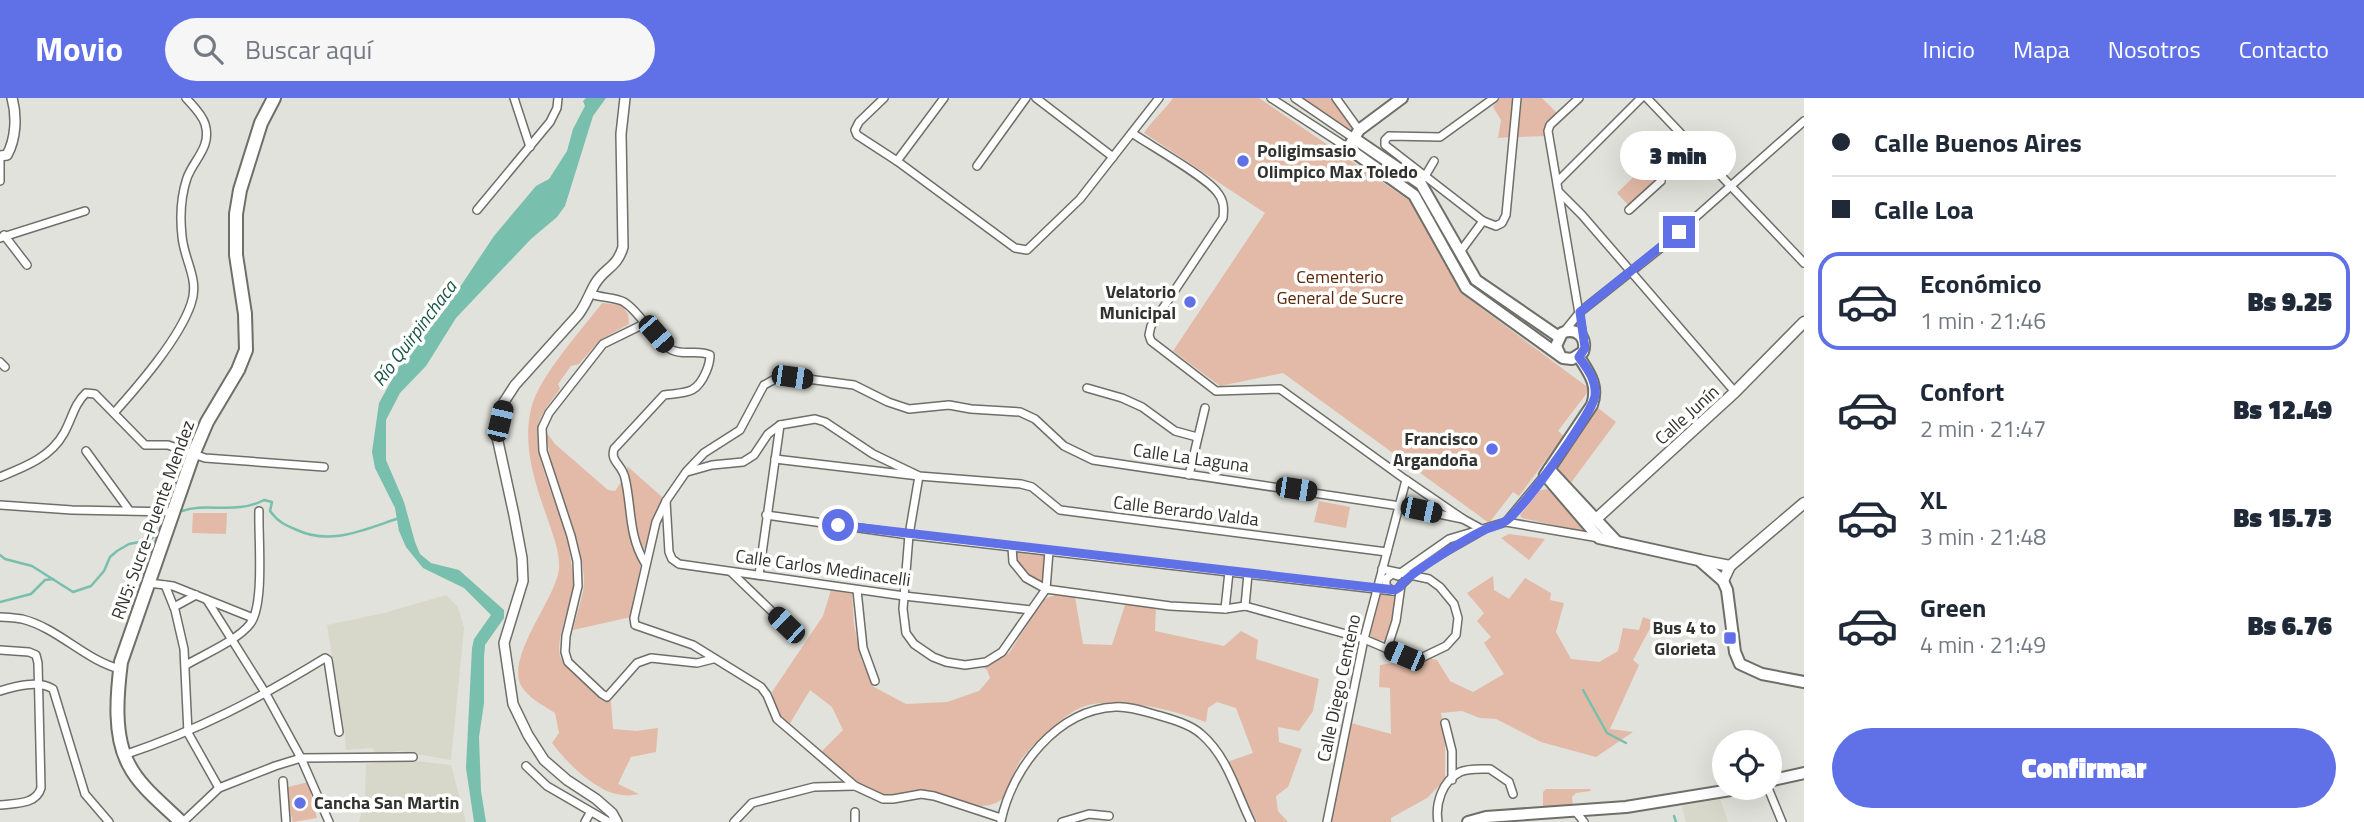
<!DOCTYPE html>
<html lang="es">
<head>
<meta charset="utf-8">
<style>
  :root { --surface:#fff; --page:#f6f6f7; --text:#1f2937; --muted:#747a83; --line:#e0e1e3; --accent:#6071e8 }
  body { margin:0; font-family:"Titillium Web",sans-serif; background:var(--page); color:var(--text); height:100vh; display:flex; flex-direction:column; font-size:26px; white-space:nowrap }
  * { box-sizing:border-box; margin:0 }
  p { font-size:23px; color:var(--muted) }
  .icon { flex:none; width:38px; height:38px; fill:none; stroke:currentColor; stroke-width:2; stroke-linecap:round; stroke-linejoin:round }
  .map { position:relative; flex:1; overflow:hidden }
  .side { display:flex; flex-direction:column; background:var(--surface); width:560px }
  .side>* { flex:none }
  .top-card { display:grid; align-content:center; height:154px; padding:0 28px; background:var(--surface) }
  .controls { position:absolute; left:1712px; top:632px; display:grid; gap:14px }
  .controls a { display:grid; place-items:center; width:70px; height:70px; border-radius:50%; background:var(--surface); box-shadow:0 7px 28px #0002; font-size:35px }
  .end { position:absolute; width:32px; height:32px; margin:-16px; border:9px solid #6071e8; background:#fff; box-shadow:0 0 0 4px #fff }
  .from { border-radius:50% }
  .bubble { position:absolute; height:49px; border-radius:24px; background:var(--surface); box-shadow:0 7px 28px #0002; font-size:23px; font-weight:800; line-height:49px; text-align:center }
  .car { position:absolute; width:21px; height:42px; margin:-21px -10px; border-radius:9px; box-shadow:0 0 5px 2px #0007; background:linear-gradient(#222 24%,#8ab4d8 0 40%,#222 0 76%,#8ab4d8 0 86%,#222 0) }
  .top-card b { display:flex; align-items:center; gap:24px; height:66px; font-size:26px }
  .top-card b+b { border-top:2px solid var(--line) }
  .top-card i { width:18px; height:18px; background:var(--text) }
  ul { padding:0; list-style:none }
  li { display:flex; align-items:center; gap:21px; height:98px; margin:0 14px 10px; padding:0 14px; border:4px solid transparent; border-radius:21px }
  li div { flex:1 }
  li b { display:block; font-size:26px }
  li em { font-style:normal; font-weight:800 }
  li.selected { border-color:var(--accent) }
  li>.icon { width:63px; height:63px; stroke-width:1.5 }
  .button { display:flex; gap:14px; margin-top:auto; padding:14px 28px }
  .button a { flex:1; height:80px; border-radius:42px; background:var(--accent); color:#fff; font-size:28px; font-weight:800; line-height:80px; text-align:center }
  header { display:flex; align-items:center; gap:42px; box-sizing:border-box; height:98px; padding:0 35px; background:var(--accent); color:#fff }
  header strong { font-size:33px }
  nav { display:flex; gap:38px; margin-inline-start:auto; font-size:24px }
  .search { width:490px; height:63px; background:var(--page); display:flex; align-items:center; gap:18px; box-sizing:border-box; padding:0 24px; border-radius:38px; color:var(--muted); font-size:26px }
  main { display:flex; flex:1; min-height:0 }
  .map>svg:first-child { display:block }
</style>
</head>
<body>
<header>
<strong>Movio</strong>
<div class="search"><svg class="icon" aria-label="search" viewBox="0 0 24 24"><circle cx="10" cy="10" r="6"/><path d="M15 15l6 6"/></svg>Buscar aquí</div>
<nav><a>Inicio</a><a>Mapa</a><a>Nosotros</a><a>Contacto</a></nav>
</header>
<main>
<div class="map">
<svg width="1804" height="724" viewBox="0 0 1804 724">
  <rect width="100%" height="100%" fill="#e1e2db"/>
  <g fill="#d7d8ca">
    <polygon points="446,497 458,509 464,530 451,662 399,653 375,656 373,650 346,652 345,636 327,527 384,515"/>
    <polygon points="406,662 451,667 466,724 359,724 365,702 366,666"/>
    <polygon points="1720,701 1728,724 1686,724 1682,708"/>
  </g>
  <g fill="#e3baa7">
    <path d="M1173,0H1259L1410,103L1461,195L1590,291L1558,333L1564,338L1519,398L1513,394L1489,425L1283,275L1220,288L1173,253L1265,115L1144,35C1153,21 1164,13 1173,0Z"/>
    <polygon points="1302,0 1330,0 1350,25 1352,34"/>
    <polygon points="1499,0 1513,0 1510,39 1498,40 1501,22 1493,9"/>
    <polygon points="1522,0 1542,0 1557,15 1545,24 1545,38 1518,39"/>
    <polygon points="1643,70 1655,83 1628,107 1617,95"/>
    <path d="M602,205L621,207L628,216L629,226L600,242L579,266L571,268L558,286L560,291C553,301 540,315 538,328C533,367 564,413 569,452C571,464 574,478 573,490C570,509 556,540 560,558C564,571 599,599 611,604L613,631L636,633L658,630L656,654L631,659L618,686L639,696C634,697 628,698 622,697C597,695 566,664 552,645L559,635L555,615C546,609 532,602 525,593C499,566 555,504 559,471C560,455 554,440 549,425C536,388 522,350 531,311C539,278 581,233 602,205Z"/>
    <polygon points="1598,310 1616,324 1570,386 1555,370"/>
    <path d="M546,334L555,346L608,392L615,393L623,381C627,414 623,435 641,465L631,519L573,532C576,516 585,496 584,479C580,429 551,384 546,334Z"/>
    <polygon points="627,368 662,399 644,452 635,440 636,428 631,411 632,402"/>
    <polygon points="1548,391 1584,429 1581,433 1522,420 1520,417 1540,392"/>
    <polygon points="1319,403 1350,409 1346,430 1314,424"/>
    <polygon points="193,415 227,415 226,436 192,435"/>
    <polygon points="1509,436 1545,441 1529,462 1501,440"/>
    <path d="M1015,452L1043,454L1045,457L1043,486C1029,478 1014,470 1015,452Z"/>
    <polygon points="1493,478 1494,492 1509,501 1525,480 1551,495 1550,502 1564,505 1556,534 1571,561 1599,564 1618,553 1623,530 1639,532 1643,519 1654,523 1633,562 1639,567 1610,631 1633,634 1596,659 1541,644 1496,621 1480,620 1462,613 1441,615 1445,635 1445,682 1427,700 1391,720 1391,724 1331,724 1351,625 1391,636 1390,590 1379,589 1380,567 1393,565 1392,551 1437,562 1450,583 1473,594 1504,576 1484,545 1491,539 1477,523 1484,515 1467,495"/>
    <path d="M831,492L852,496L854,527L862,563L874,589L906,606L947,604L979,593L990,580L987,572L978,565L987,564L1009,555L1044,501L1058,496L1075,499L1083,546L1112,547L1126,504L1156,508L1155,533L1224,548L1241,533L1258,542L1256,561L1319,581L1313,613L1299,633L1278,629L1279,644L1302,651L1288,689L1276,698L1278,713L1288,724H1257L1227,664L1253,655L1236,610L1217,604L1208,610L1206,624C1171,612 1121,598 1085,608C1067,613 1031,647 1020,663C1013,673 1011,693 1002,701C979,720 944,694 919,693C903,693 888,701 872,693C855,686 835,667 820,655L843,632L832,609L810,592L789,627L777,615L772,594L823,518Z"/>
    <polygon points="1381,495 1397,498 1389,536 1384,542 1377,543 1370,537"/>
    <polygon points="308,684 317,720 293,724 284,690"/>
    <polygon points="1546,691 1590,691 1591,693 1576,695 1572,699 1573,711 1543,712 1543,694"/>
  </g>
  <polygon fill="#78bfad" points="586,0 606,0 593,18 565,108 557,119 531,141 456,220 426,268 400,295 386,322 386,362 404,404 415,444 420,456 431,465 459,472 504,512 504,520 485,547 484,560 484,605 479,639 481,693 486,724 474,724 466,670 472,550 474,541 491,517 464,490 423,470 406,449 399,433 395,410 375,370 372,354 379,305 401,265 446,210 494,138 536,88 549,81 567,53 573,31 585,8 583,3"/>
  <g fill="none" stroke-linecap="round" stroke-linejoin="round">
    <g stroke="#78bfad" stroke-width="2.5">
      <path d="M182,413C207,404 236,417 264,402L272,404L270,413C278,424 285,427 297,432C331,448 366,431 399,420"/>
      <polyline points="0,457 5,461 32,468 73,494 91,488 104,473 110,459 117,453 129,446 150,442 162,431"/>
      <polyline points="0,504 31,496 45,482 53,481"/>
      <polyline points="1583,592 1607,635 1626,645"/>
      <polyline points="1674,718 1676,724"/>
    </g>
    <defs>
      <g id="minor">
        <polyline points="514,0 530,49"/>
        <polyline points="884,0 859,24 855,32 857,37 897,63 1015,150 1027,152 1080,101 1159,0"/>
        <polyline points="1036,0 1113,59"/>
        <polyline points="1271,0 1348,50"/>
        <polyline points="1295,0 1355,41"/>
        <polyline points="1336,0 1359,32"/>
        <polyline points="1494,0 1440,39 1389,38 1385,42 1385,47 1483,123 1496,128 1502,125 1506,117 1517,0"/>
        <polyline points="1579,0 1550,27 1548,33 1583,239"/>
        <polyline points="1647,0 1804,165"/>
        <path d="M1132,35C1151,48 1205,78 1217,94C1224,102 1224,110 1223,120L1151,228L1149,237L1151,243L1216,293L1280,291L1406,382L1463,421L1483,432"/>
        <polyline points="0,63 0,83"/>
        <polyline points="897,63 944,0"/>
        <polyline points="977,68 1026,0"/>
        <polyline points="1424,80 1434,63"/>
        <polyline points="1558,83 1641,0"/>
        <polyline points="1559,94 1582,117 1735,294"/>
        <polyline points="477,112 550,24 557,10 558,0"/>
        <polyline points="1629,112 1661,83"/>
        <polyline points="4,137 27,167"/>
        <polyline points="0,140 85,113"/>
        <polyline points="1460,154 1483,123"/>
        <path d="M591,196C601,200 615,199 624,204C643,216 652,242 672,252C684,258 698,251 710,257C710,264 709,267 706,274C696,297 686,294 664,297L614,351C610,364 622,366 625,380C632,409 628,437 645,465"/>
        <polyline points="646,225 603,246 549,315 542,330 543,353 571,438 577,463 578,488 566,538 565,554 568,564 602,596 607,599 637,565 651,560 697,565 713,561"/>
        <polyline points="1563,235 1580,214 1662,149 1804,23"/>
        <polyline points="0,264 5,269"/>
        <polyline points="1087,290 1122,300 1142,309 1175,333 1197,339"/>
        <path d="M114,315C139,287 179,241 191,206C200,181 184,163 182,138C180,120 181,98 187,80C194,61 212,49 205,26C202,16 193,8 186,0"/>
        <polyline points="86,353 129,412"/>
        <polyline points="775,361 919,378 1021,386 1032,389 1060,412 1387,454"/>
        <polyline points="687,374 712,367 743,364 754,357 768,336 780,327"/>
        <polyline points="1189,377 1205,310"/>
        <path d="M0,379C25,369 51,359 64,335C72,321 74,306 86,295L95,296L145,347H168L205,360L324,369"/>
        <polyline points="666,403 669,454 672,461 679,466 904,498 1031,512"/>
        <polyline points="0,407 72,412 174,414"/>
        <path d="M766,417L909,437L1393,493L1398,491C1417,466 1455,449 1483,432"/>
        <polyline points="1506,424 1599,440"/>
        <polyline points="1012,449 1013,464 1026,480 1046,491 1170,508 1225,511 1245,508 1364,541 1404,558 1421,560 1446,548 1456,537 1458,520 1454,506 1440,489 1429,481 1382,471"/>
        <polyline points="731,474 786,527"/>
        <polyline points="1399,476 1449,441 1506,424 1545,377"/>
        <polyline points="759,477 780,327 815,321 825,324 873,356 919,378 909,437 903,511 906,535 914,546 933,559 946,564 965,567 986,564 1002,554 1046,491 1049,453"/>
        <polyline points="149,485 173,488 253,520"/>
        <polyline points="165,487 175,512 184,551 188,635 219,690"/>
        <polyline points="857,492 863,550 875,583"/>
        <polyline points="1393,493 1386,488 1386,481 1392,476 1398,478"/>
        <polyline points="207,502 266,596 301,660 329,724"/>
        <polyline points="1245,508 1248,476"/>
        <polyline points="174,509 196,497"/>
        <polyline points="1225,511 1229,474"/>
        <path d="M0,519C7,519 15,520 22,521C58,530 85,562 120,571"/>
        <polyline points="1387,551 1396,523 1401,487"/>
        <path d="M0,552L29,554L36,557L38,565L41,690C36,707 15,705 0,707"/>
        <path d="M186,567C203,557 238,542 250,526C265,507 258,439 259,413"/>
        <path d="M0,593C16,588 38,582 53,591L85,696L109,724"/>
        <polyline points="1445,625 1452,653 1452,682"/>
        <path d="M124,657C199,632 258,601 325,560L328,562L339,634"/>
        <polyline points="526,668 547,688 609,724"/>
        <polyline points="283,683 286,724"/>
        <polyline points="1768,690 1782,724"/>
        <polyline points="855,714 855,724"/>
        <polyline points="1576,714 1584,724"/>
        <polyline points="1001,720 934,698 921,696 893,701 883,701 855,688 777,621 767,597 761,589 693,547 635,527 634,520 656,424 666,403 686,374 704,355 740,332 764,287 775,281 792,279 854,287 888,304 909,311 949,307 971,311 1020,314 1035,321 1064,348 1093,362 1400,408 1463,421"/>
        <path d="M1001,723C1012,670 1057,612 1115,609C1129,608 1143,613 1157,617C1171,621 1190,626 1201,636C1228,659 1236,694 1251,724"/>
        <polyline points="183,724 219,690 275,668 301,660 413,659"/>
        <polyline points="585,724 590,715"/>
        <polyline points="734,724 752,705 814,689 855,688"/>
        <polyline points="1062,724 1089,716 1109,718"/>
        <polyline points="1327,724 1364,541 1406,382"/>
        <path d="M1438,724C1435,706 1442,683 1460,674C1468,670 1481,671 1490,671L1509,684L1513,696"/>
      </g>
      <g id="tertiary">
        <path d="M0,58L7,57C16,41 17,18 12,0"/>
        <path d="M617,724L612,715L596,701L567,682L544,662L528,637L513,606L504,545L523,483L522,460L514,417L497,339L504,304L515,287L578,217C586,207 589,196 595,186C604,170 617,170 623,149L621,36L625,0"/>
      </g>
      <g id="secondary">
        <polyline points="1595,422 1735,294 1804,224"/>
        <polyline points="1699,462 1730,468"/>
        <polyline points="1723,483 1730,468 1804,405"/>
      </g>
      <g id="primary">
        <path d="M1402,0L1359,32L1348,50L1414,97L1466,190L1563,260L1572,261L1583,254C1588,239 1576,229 1562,235L1556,248L1560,257"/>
        <polyline points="1355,41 1421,86 1476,182 1559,239"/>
        <path d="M1579,259C1589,275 1599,287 1592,307L1545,377L1599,440L1699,462L1723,483L1727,492L1735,554L1740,566L1762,576L1804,584"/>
        <polyline points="1549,371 1617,444"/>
        <polyline points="1769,683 1804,675"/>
        <polyline points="1468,724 1486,719 1626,709 1743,690"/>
      </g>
      <path id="trunk" d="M181,724C164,707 140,689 129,667C113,638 117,596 121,564L193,357L207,324L238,272L246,252L245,216L236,157V116L240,92L261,25L274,0"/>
    </defs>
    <use href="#minor" stroke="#6f6f69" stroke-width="10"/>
    <use href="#tertiary" stroke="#6f6f69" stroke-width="12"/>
    <use href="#secondary" stroke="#6f6f69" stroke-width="13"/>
    <use href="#primary" stroke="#6f6f69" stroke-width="14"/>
    <use href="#trunk" stroke="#6f6f69" stroke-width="16"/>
    <use href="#minor" stroke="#fff" stroke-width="7"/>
    <use href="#tertiary" stroke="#fff" stroke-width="9"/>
    <use href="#secondary" stroke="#fff" stroke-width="10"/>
    <use href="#primary" stroke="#fff" stroke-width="10"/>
    <use href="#trunk" stroke="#fff" stroke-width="12"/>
  </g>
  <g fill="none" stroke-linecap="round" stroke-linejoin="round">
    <path stroke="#6071e8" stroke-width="9" d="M838,427L1395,492L1400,489C1404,478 1469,439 1484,432C1490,429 1498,428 1504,424C1520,416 1592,316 1595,298C1597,282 1587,271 1579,259L1585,250L1580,214L1679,134"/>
  </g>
  <g fill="#6071e8" stroke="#fffffe" stroke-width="2.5">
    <circle cx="1243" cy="63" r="7"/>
    <circle cx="1190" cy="204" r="7"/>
    <circle cx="1492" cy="351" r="7"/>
    <rect x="1723" y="533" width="14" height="14" rx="3.5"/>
    <circle cx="300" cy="705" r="7"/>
  </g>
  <g text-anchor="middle" stroke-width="7" stroke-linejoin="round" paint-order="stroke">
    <g font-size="18" font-weight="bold" fill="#323230" stroke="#fffffe" text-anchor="end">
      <text x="1257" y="59" text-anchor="start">Poligimsasio<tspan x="1257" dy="21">Olimpico Max Toledo</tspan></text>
      <text x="1176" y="200">Velatorio<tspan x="1176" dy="21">Municipal</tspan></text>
      <text x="1478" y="347">Francisco<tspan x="1478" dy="21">Argandoña</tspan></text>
      <text x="1716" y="536">Bus 4 to<tspan x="1716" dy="21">Glorieta</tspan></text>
      <text x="314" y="711" text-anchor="start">Cancha San Martin</text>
    </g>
    <g font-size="18" fill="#5b270b" stroke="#fffffe">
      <text x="1340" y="185">Cementerio<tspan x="1340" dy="21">General de Sucre</tspan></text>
    </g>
    <g font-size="18" fill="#323230" stroke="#fffffe">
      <text transform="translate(1687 317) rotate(-42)" y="6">Calle Junín</text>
      <text transform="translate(1191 360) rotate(8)" y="6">Calle La Laguna</text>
      <text transform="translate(1186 413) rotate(7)" y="6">Calle Berardo Valda</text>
      <text transform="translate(153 422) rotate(-70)" y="6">RN5: Sucre-Puente Mendez</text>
      <text transform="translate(823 470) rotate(8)" y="6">Calle Carlos Medinacelli</text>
      <text transform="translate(1339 590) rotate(-78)" y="6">Calle Diego Centeno</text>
    </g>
    <g font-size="19" font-style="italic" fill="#1a5548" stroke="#fffffe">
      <text transform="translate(414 235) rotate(-53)" y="7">Río Quirpinchaca</text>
    </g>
  </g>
</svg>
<div class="controls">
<a><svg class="icon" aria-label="locate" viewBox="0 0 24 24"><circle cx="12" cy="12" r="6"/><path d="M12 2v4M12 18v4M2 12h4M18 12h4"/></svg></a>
</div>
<i class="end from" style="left:838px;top:427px"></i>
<i class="end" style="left:1679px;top:134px"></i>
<div class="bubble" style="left:1620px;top:33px;width:116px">3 min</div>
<i class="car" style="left:656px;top:236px;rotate:139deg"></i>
<i class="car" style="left:792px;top:279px;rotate:98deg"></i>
<i class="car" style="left:500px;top:323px;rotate:13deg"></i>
<i class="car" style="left:1296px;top:391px;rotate:99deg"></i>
<i class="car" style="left:1421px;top:412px;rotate:102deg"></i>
<i class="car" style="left:786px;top:527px;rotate:314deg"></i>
<i class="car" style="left:1404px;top:558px;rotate:293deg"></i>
</div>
<section class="side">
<div class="top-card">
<b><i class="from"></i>Calle Buenos Aires</b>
<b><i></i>Calle Loa</b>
</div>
<ul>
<li class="selected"><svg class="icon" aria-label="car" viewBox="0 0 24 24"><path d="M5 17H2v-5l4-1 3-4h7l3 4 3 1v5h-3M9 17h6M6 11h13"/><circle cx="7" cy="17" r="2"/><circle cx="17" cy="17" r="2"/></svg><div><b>Económico</b><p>1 min · 21:46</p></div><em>Bs 9.25</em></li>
<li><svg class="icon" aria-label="car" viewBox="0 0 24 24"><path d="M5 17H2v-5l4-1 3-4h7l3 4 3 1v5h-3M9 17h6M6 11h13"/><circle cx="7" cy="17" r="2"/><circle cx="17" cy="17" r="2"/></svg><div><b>Confort</b><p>2 min · 21:47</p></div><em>Bs 12.49</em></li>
<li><svg class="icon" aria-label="car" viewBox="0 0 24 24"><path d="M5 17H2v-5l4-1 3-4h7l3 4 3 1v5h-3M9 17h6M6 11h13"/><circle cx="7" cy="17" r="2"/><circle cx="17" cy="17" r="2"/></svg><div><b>XL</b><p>3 min · 21:48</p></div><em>Bs 15.73</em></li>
<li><svg class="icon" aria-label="car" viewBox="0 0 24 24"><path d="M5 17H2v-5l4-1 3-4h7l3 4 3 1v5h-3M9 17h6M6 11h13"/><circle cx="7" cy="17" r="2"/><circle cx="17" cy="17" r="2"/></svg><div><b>Green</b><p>4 min · 21:49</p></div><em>Bs 6.76</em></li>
</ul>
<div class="button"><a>Confirmar</a></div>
</section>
</main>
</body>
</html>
